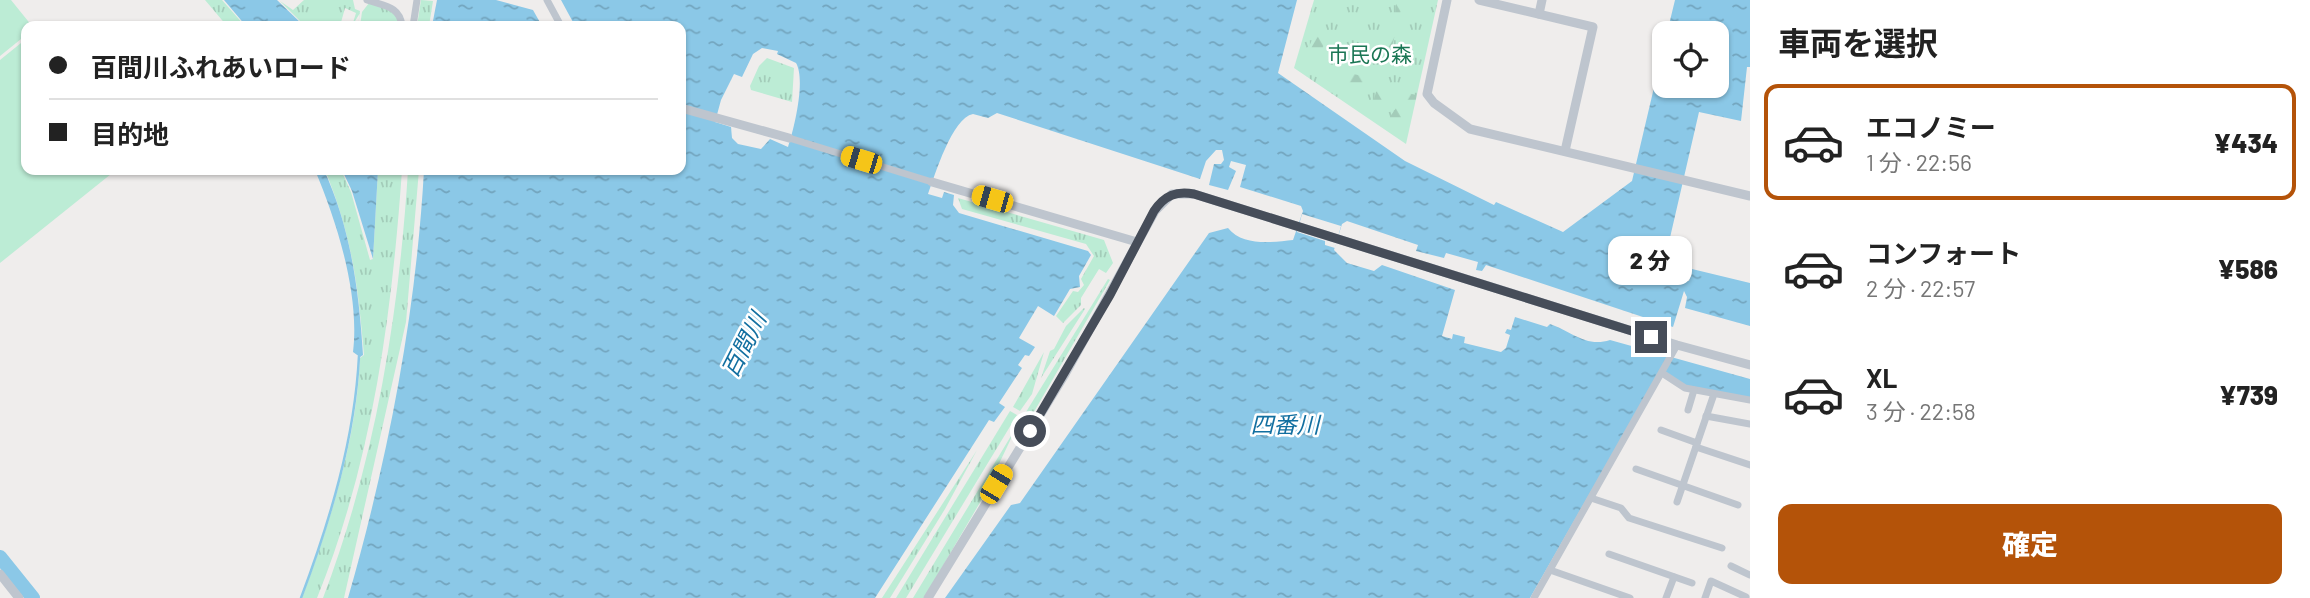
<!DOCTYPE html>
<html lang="ja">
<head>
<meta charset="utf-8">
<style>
  :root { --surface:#fff; --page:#f2f2f2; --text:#222; --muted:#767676; --line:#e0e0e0; --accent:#b45309 }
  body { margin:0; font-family:Barlow,"Noto Sans JP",sans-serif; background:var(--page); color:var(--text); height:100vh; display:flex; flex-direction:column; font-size:26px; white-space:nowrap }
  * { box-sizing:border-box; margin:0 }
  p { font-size:23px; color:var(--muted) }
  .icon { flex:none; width:38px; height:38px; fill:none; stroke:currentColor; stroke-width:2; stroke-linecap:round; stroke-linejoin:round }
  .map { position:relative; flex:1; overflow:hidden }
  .details { display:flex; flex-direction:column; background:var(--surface); width:560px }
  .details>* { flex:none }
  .banner { position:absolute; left:21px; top:21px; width:665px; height:154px; border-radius:14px; box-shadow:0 2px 5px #0004; display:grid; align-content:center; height:154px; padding:0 28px; background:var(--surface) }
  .controls { position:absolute; left:1652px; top:21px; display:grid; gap:14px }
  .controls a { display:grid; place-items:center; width:77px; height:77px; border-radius:14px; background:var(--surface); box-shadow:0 2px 5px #0004; font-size:35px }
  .end { position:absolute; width:32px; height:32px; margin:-16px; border:9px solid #464d59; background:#fff; box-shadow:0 0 0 4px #fff }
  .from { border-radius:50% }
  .bubble { position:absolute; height:49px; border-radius:14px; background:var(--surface); box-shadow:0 2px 5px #0004; font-size:23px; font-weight:800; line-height:49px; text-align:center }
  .car { position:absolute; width:21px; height:42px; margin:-21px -10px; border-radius:9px; box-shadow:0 0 5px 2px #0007; background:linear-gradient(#f5c518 24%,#345 0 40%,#f5c518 0 76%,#345 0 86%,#f5c518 0) }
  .banner b { display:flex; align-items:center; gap:24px; height:66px; font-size:26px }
  .banner b+b { border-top:2px solid var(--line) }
  .banner i { width:18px; height:18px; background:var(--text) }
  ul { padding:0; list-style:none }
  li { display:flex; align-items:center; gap:21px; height:116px; margin:0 14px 10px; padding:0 14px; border:4px solid transparent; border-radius:14px }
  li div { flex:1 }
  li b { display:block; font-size:26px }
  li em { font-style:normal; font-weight:800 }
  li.current { border-color:var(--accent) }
  li>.icon { width:63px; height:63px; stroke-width:1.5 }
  h2 { padding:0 28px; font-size:32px; line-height:84px }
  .button { display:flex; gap:14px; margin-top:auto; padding:14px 28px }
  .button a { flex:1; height:80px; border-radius:14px; background:var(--accent); color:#fff; font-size:28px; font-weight:800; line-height:80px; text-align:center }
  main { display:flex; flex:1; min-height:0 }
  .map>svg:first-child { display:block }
</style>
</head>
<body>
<main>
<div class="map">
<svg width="1750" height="598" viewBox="0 0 1750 598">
  <defs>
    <pattern id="grass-tufts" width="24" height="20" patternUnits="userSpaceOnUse" patternTransform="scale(1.75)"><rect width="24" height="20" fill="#bcecd5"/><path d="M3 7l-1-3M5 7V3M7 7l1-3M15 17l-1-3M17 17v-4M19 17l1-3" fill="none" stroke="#a3ccb9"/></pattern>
    <pattern id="forest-firs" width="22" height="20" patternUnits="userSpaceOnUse" patternTransform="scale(1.75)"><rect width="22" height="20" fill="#bcecd5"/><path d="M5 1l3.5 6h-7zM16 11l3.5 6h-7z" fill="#a3ccb9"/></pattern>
    <pattern id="water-ripples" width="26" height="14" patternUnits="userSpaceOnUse" patternTransform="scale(1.75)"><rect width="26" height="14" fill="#8bc8e7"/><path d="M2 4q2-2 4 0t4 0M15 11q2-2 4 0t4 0" fill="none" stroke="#73a5be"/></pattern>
  </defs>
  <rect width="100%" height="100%" fill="#efedec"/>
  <g fill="url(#grass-tufts)">
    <polygon points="205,0 222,0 245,26 227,26"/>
    <polygon points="304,0 353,0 355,9 360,11 358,26 360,13 352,26 356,13 345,8 340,26 305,26 280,1 293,10"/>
    <polygon points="421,0 433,1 429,26 417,26"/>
    <polygon points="1314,0 1438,0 1406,144 1294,68"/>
    <polygon points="369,3 396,12 400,26 360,26 362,12"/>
    <polygon points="767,58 794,68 792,102 751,90 750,86 759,66"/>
    <path d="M325,170H341L351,192L370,260L373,259L378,170H402C392,314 372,463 317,598H302C330,523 357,438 360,358L364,355C358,285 352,236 325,170Z"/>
    <path d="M408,170H419L406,322L344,598H323C375,462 399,315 408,170Z"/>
    <polygon points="958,198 1104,240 1113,263 1106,273 1099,269 1081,298 1081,305 1063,323 1056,316 1073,291 1078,292 1084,285 1081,279 1094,256 1086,244 962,209"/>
    <polygon points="1108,279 1110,280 1016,443 1026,412"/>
    <polygon points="1084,308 1085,309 1041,378 1050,351 1054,349 1066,326"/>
    <polygon points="1044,352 1032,394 1020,411 1013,407"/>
    <polygon points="1010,411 1017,415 906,598 896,598"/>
    <polygon points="1017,426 997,468 999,470 924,598 913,598"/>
    <polygon points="977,450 945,509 890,598 882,598"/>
  </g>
  <g fill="url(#forest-firs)">
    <polygon points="1396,4 1402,6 1389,59 1380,57 1381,52 1384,53 1390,16 1395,16"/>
    <path d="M1315,33L1326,36L1322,51L1331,64L1339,67L1338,71L1363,76L1377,65L1384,66C1371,109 1318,76 1308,49Z"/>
    <path d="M1383,87L1394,89C1392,105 1386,108 1371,110L1376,92Z"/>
    <path d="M1404,92L1416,95L1405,141L1387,128C1388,113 1401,107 1404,92Z"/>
  </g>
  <g fill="#bcecd5">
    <polygon points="0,0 11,0 32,26 26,26 26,35 0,56"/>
    <polygon points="26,39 26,170 116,170 0,263 0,60"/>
  </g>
  <g fill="url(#water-ripples)" fill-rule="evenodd">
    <polygon points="224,0 277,0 304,26 246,26"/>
    <polygon points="437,0 496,0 533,10 542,26 432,26"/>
    <path d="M561,0H1297L1278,73L1405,161L1494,205L1496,202L1563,232L1632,181L1664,45V86H1717V33H1667L1675,0H1750V67H1747L1741,121L1699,112L1669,242L1689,268L1686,281H1689L1692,269L1750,283V326L1685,308L1687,297L1684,291L1673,327L1486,265L1482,271L1476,270L1478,262L1446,253L1444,258L1416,251L1418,245L1347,221L1342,224L1334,250L1347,263L1374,271L1382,265L1455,290L1442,336L1452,339L1453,334L1465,337L1464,343L1501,352L1506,348L1510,335L1505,333L1507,329L1511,330L1515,317L1547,327L1550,324C1571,331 1586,348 1610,340L1750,379V398L1684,386L1661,369L1530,598H945L1011,505L1020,503L1209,233L1228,228C1243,247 1274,242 1293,240L1303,211L1301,206L1240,187L1246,165L1231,161L1229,167L1236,171L1228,190L1209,185L1214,164H1221L1224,160L1222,150H1216L1206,161L1200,179L997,113L988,118L973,114C952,118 935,175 928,194L942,198L944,192L954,195L953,205L959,213L1088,251L1091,255L1079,276L1080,287L1070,289L1054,316L1038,306L1019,338L1035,347L1029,356L1025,355L1018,365L1022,368L999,403L1005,407L994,422L989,420L875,598H348C388,459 416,314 424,170H681V26H581L574,24ZM762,48L778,51L777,54L796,63C806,80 794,129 788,147L770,139L761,149L738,144L732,138L731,127L715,122L721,100L734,74L742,77L753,54Z"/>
    <path d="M315,170H324C351,229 359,291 363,355L360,357L353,352C360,295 337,222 315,170Z"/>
    <polygon points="342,170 378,170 373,259 352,191"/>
  </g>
  <polygon fill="#efedec" points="1302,214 1341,226 1335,248 1325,245 1325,241 1297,232"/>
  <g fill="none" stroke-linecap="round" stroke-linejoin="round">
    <path stroke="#8bc8e7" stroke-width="2.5" d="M301,598C330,521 355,438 359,356"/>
    <polyline stroke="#8bc8e7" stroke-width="14" points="0,557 33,598"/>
    <g stroke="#bec5ce" stroke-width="7">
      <path d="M367,0C384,6 400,6 402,26"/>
      <polyline points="547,0 561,26"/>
      <polyline points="413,26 417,0"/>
      <polyline points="789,138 932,182"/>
      <polyline points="1662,373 1685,388 1750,400"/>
      <polyline points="1688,410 1694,390"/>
      <polyline points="1706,416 1750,424"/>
      <polyline points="1661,430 1697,443"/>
      <polyline points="1696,447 1750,465"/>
      <polyline points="1636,469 1738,505"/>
      <polyline points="1591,498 1621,508 1629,518 1722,548"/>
      <polyline points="1677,502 1714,394"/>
      <polyline points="1609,554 1692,583"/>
      <polyline points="1731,566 1750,575"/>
      <polyline points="1550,570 1630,598"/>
      <polyline points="1534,598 1677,345"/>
      <polyline points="1666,598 1674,577"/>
      <polyline points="1705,598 1711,581 1746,597"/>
    </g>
    <g stroke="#bec5ce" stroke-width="9">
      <polyline points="1447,0 1427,94 1434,103 1470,129 1750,196"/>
      <polyline points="1479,0 1593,27 1565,151"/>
      <polyline points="1539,14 1542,0"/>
      <polyline points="681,108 789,138"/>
      <polyline points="932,182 1137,242"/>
      <polyline points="0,574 19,598"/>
      <polyline points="928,598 1064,376 1155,211 1172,194 1194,194 1677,345 1750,365"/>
    </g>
  </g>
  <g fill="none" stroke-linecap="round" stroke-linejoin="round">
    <path stroke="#464d59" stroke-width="9" d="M1030,431L1110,295L1154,211C1165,195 1176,191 1194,194L1651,337"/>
  </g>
  <g text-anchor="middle" stroke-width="5" stroke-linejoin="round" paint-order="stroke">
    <g font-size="21" fill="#1a7654" stroke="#fff">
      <text x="1370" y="62">市民の森</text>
    </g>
    <g font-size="23" font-style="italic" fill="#126fa0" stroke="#fff">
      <text transform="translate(744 345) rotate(-63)" y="8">百間川</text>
      <text x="1285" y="433">四番川</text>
    </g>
  </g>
</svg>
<div class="controls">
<a><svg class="icon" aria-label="locate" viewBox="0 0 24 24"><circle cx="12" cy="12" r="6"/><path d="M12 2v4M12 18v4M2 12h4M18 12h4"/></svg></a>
</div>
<i class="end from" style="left:1030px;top:431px"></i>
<i class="end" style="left:1651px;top:337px"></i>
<div class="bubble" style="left:1608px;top:236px;width:84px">2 分</div>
<i class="car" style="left:861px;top:160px;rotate:287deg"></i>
<i class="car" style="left:992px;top:199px;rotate:286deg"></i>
<i class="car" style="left:996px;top:484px;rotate:31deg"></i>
<div class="banner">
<b><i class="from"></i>百間川ふれあいロード</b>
<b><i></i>目的地</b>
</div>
</div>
<section class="details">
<h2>車両を選択</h2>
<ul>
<li class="current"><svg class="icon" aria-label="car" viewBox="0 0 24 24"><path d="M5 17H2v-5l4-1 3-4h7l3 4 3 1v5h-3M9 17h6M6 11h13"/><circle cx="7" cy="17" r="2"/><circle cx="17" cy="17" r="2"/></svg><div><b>エコノミー</b><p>1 分 · 22:56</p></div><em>¥434</em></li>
<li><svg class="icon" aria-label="car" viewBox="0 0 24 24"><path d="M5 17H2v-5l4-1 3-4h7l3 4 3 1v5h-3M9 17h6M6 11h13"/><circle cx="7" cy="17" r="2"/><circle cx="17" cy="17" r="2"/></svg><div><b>コンフォート</b><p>2 分 · 22:57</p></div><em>¥586</em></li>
<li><svg class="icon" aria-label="car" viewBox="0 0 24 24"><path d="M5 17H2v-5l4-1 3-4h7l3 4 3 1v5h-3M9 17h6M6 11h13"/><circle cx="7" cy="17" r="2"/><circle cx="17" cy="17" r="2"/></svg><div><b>XL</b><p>3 分 · 22:58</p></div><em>¥739</em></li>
</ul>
<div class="button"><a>確定</a></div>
</section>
</main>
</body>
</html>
